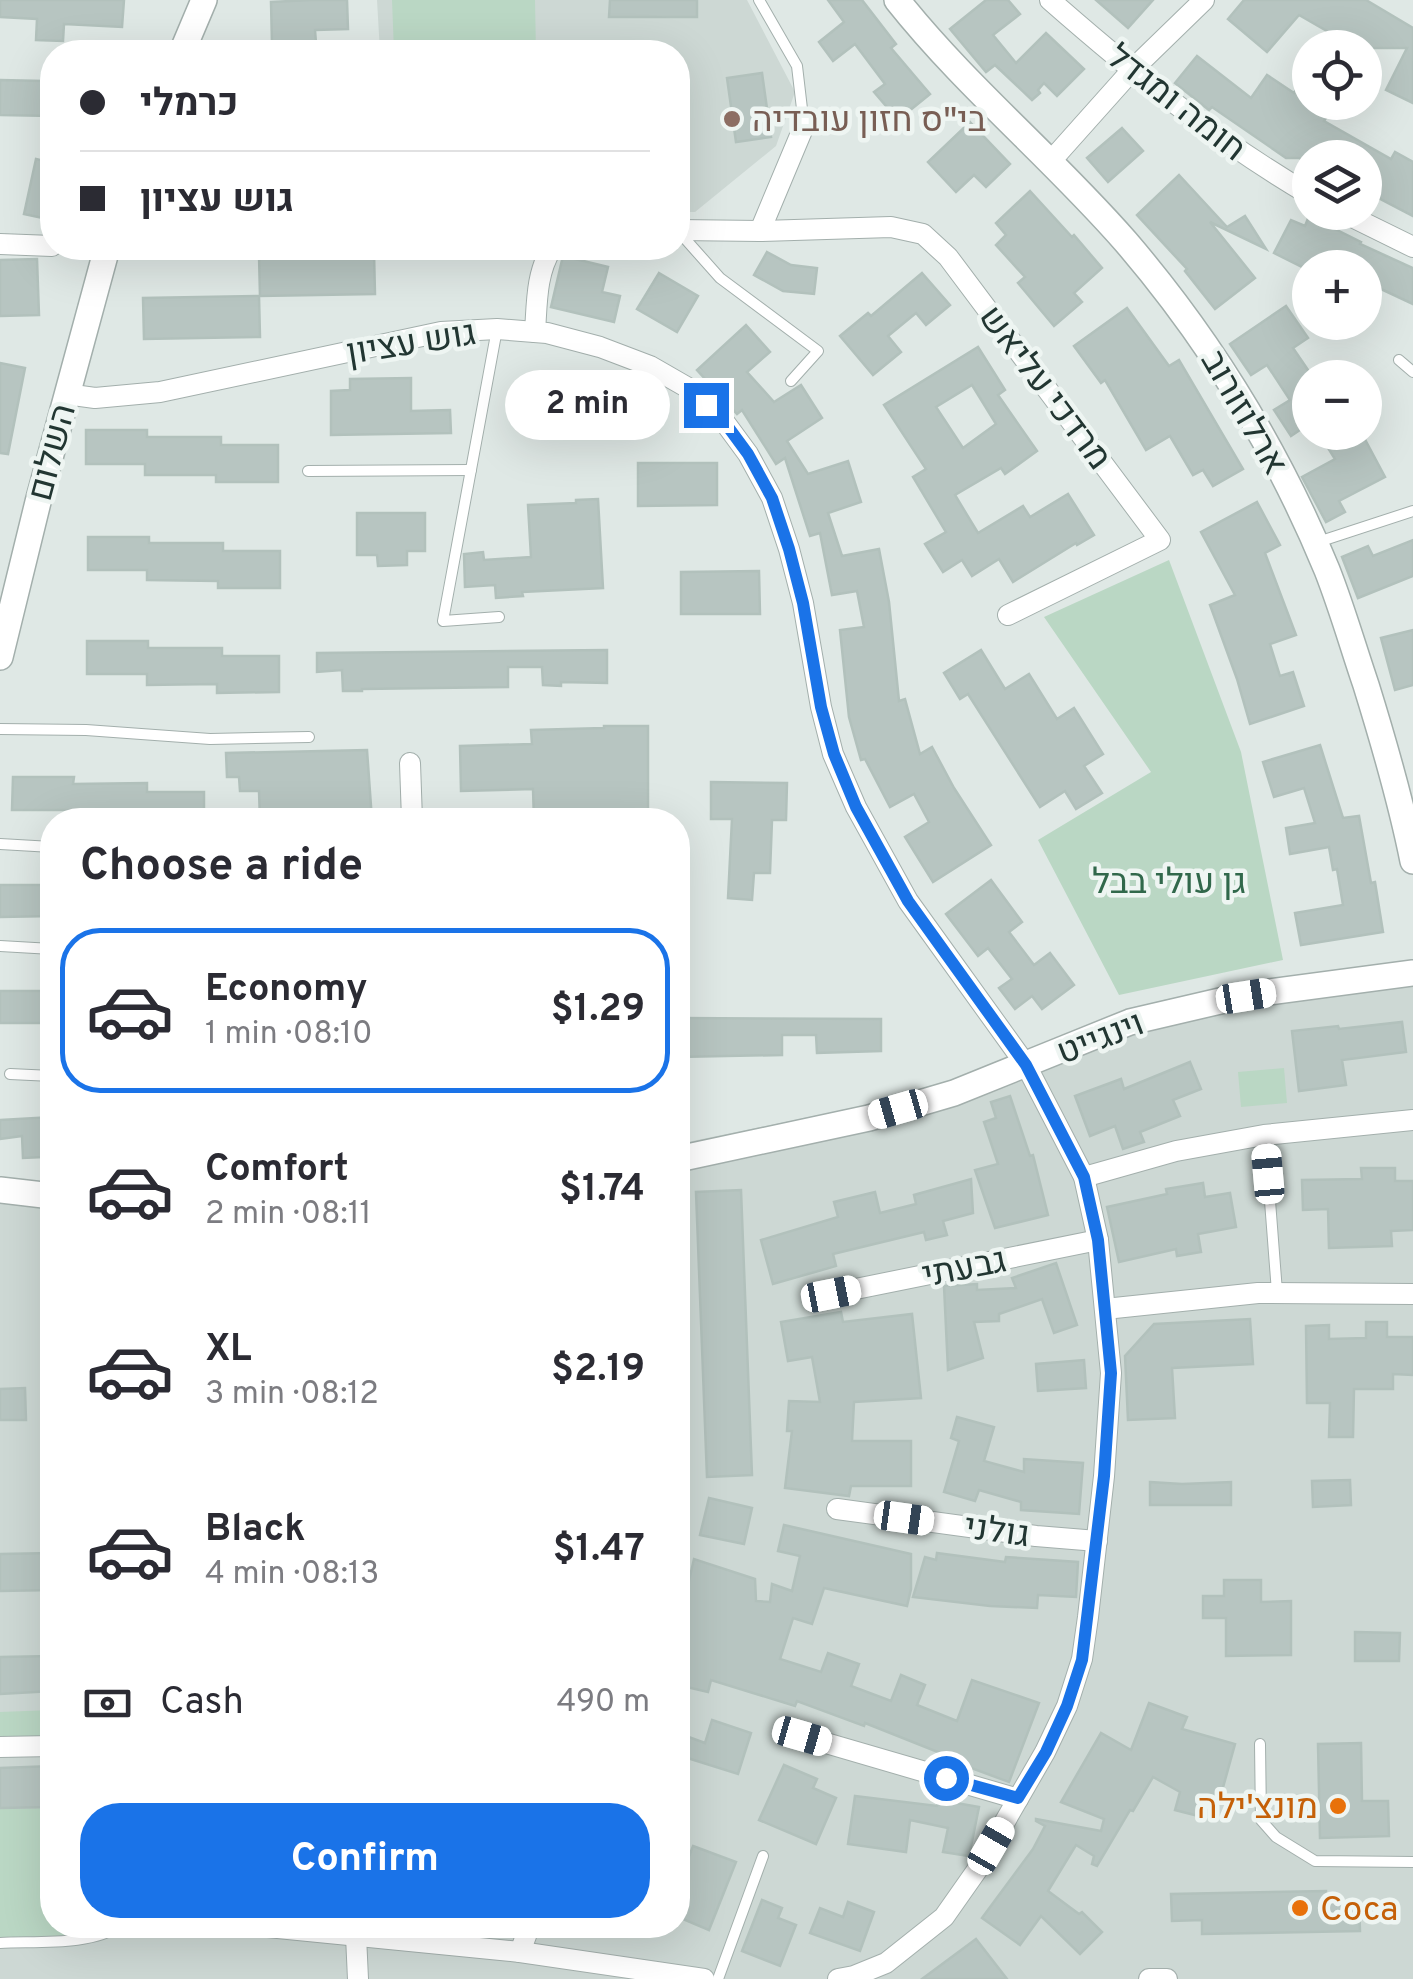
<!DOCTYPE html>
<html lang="en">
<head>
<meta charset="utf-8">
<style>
  :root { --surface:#fff; --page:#f2f2f3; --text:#2b2b33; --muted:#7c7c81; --line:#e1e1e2; --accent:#1a73e8 }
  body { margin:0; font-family:Overpass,Heebo,sans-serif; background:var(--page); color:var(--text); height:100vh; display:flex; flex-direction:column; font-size:38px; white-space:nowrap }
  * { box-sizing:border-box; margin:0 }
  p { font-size:32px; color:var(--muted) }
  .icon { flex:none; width:55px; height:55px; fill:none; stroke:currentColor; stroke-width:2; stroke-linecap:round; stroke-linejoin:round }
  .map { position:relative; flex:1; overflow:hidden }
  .sheet { position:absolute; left:40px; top:808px; width:650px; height:1130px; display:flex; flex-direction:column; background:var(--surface); border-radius:40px; box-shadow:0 10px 40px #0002 }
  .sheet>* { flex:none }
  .top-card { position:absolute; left:40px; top:40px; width:650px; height:220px; border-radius:40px; box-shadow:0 10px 40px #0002; display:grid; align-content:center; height:220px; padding:0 40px; background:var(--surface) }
  .controls { position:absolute; left:1292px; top:30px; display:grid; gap:20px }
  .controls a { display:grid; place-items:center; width:90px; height:90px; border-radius:50%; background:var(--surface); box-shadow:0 10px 40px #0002; font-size:50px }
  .end { position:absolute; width:45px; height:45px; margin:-22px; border:12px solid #1a73e8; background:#fff; box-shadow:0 0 0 5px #fff }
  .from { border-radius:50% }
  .bubble { position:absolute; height:70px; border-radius:35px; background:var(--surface); box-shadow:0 10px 40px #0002; font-size:32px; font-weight:700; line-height:70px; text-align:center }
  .car { position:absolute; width:30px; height:60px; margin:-30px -15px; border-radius:12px; box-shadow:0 0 8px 2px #0007; background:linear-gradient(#fff 24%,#345 0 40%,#fff 0 76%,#345 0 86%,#fff 0) }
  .top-card b { display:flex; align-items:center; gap:35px; height:95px; font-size:38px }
  .top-card b+b { border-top:2px solid var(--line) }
  .top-card i { width:25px; height:25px; background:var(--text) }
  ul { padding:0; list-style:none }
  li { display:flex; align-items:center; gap:30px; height:165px; margin:0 20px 15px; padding:0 20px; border:5px solid transparent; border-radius:40px }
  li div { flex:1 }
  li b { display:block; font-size:38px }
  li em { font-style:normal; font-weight:700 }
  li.active { border-color:var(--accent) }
  li>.icon { width:90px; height:90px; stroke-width:1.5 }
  h2 { padding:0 40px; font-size:45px; line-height:120px }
  .pay { display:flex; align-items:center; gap:25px; height:110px; padding:0 40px; font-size:38px }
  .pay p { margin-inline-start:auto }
  .button { display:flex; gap:20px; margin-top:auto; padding:20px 40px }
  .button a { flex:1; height:115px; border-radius:40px; background:var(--accent); color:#fff; font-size:40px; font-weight:700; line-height:115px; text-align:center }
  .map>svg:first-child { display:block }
</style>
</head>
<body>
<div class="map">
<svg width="1413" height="1979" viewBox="0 0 1413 1979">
  <rect width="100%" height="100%" fill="#dfe8e5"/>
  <g fill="#cdd8d4">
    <polygon points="377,0 747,0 795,92 776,146 695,212 678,212 678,52 380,52"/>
    <polygon points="1413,962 1413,1979 0,1979 0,1178 52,1183 52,1925 678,1925 678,1144 878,1103 953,1081 1107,1019 1163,1000 1255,982"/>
  </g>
  <g fill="#bad7c4">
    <polygon points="392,0 535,0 536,52 394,52"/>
    <polygon points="1169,560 1241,752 1283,960 1119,995 1038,840 1151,772 1044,617"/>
    <polygon points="1284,1068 1287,1103 1241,1107 1238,1072"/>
    <polygon points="52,1710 52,1738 0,1740 0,1712"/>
    <polygon points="52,1808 52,1925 152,1925 154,1934 0,1939 0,1809"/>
  </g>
  <g fill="#b7c5c1" stroke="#b2c1bc" stroke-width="2.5" fill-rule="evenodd">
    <polygon points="0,0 124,0 122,27 64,24 63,41 36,40 37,19 0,17"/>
    <polygon points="310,0 347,0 348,29 315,30 316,43 272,44 271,2"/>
    <polygon points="610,0 697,0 697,17 609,17"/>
    <polygon points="828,0 862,0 896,44 891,48 930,94 898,120 874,92 885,84 855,44 833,61 819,42 844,22"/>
    <polygon points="986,0 1008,0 1020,14 993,35 1016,63 1046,33 1084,69 1057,96 1044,83 1038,90 1040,93 1032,100 995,65 986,72 950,29"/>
    <polygon points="1096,0 1153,0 1128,28"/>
    <polygon points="1244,0 1366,0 1413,28 1413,103 1386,90 1407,48 1323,48 1332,34 1299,15 1267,52 1228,19"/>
    <polygon points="1197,56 1251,98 1267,75 1294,93 1310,68 1310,102 1336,102 1324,121 1391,159 1395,152 1413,162 1413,216 1365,191 1365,158 1310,158 1310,164 1299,158 1286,158 1212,107 1209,110 1175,83"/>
    <polygon points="762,73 771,137 736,142 727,78"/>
    <polygon points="0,80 43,81 43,90 52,90 52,116 0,115"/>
    <polygon points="970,122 1010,164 986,187 974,175 956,192 928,162"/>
    <polygon points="1122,128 1143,151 1108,182 1087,158"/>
    <polygon points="36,159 52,163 52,220 24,214"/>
    <polygon points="1179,175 1227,227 1245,216 1266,249 1210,222 1255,278 1215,309 1185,271 1187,269 1137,215"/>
    <polygon points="1030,191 1072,237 1074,235 1102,268 1074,293 1082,302 1054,326 1018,283 1025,277 996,245 1006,235 996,223"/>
    <polygon points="1309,216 1361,242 1360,244 1413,268 1413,304 1381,289 1365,320 1365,268 1304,268 1274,253 1291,220 1305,226"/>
    <polygon points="767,252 791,265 817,268 814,294 783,291 754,275"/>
    <polygon points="374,253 375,294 260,296 259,255"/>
    <polygon points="563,256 608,267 602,292 620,296 614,322 551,307"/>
    <polygon points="37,259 39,315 0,316 0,260"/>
    <polygon points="659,273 698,296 677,332 637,309"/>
    <polygon points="922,273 950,305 926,325 916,313 888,336 901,352 873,375 840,336 868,313 871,316"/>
    <polygon points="259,296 260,337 144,339 143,298"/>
    <polygon points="1286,306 1308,338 1293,348 1310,373 1310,423 1291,436 1274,410 1290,400 1267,365 1251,375 1230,344"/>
    <polygon points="1127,308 1169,366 1179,360 1243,469 1213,486 1203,470 1193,475 1170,436 1146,450 1105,380 1101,383 1074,346"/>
    <polygon points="746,325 770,352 747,372 774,402 801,385 822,418 787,441 808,474 848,461 861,502 828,513 842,556 879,549 889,602 899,701 905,699 920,754 932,747 954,788 991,845 933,882 905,837 929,822 914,794 890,807 865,759 861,760 849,717 840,630 864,627 857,591 832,595 820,533 810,536 785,458 776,464 742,410 737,414 697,370"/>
    <path d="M978,347L1005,390L998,395L1037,451L1005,474L1001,468L955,495L978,533L1023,506L1030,517L1068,494L1094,535L1077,545L1076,543L1013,582L999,559L972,576L962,560L943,572L925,544L946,532L913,477L926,469L884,405ZM972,385L996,424L963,448L936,407Z"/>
    <polygon points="0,363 25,368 8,454 0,453"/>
    <polygon points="411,378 411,411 450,410 451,433 331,435 331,391 350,390 350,379"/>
    <polygon points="86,430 147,430 147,437 221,437 221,445 278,445 278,482 216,482 216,475 145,475 145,464 86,464"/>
    <polygon points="1318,432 1361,432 1385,477 1339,501 1345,512 1326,522 1302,477 1335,459"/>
    <polygon points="638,463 717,463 717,505 638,506"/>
    <polygon points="598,499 603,588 522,592 523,596 496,598 495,585 465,587 464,554 483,552 484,560 531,557 528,505 576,503 576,500"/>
    <polygon points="1257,502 1280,545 1265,553 1296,635 1270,644 1280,676 1293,672 1304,706 1250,724 1237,679 1210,605 1235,595 1201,532"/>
    <polygon points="357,513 425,513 425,551 407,551 407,565 378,566 377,555 357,555"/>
    <polygon points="88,537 149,537 149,543 223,543 223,551 280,551 280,588 218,588 218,581 147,580 147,570 88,570"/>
    <polygon points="1413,540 1413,576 1358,598 1342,557 1368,546 1373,556"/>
    <polygon points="759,571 760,614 681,614 681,572"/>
    <polygon points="1413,630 1413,685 1395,690 1381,638"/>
    <polygon points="87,641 148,641 148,648 222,648 222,656 279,656 279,692 217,693 217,684 147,685 147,674 87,674"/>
    <polygon points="607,650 607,683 561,682 561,686 543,685 542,667 508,667 508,687 362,689 362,691 343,691 342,670 317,672 317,653"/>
    <polygon points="981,650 1005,689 1029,674 1057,719 1074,708 1103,754 1084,766 1102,793 1076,809 1065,791 1040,807 968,694 960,699 944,673"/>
    <polygon points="604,726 648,726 648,820 534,820 533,789 461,791 460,746 532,744 531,730 604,728"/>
    <polygon points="1320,745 1343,818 1359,816 1371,883 1375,882 1383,932 1301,945 1295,913 1343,905 1337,869 1333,870 1329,847 1290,854 1286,828 1315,823 1304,788 1274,797 1263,762"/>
    <polygon points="367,750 372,820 260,820 259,791 240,791 239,777 227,777 226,753"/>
    <polygon points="13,777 74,777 73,784 147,783 147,792 204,792 204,820 72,820 72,810 12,810"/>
    <polygon points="711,782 787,783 786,820 772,820 770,873 754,873 752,900 728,898 732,819 711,819"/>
    <polygon points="991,880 1022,922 1009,932 1034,965 1050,953 1074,985 1042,1009 1032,996 1015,1009 999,988 1012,979 988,948 978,956 946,914"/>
    <polygon points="0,885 52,885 52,916 0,917"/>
    <rect x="0" y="991" width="52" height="32"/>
    <polygon points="678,1018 881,1019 881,1051 817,1053 816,1035 782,1035 782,1055 678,1057"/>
    <polygon points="1402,1022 1406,1052 1342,1060 1346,1085 1299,1091 1292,1031 1338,1026 1339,1029"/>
    <polygon points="1190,1062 1201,1089 1173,1100 1180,1116 1140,1132 1144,1142 1123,1149 1115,1126 1090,1136 1075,1096 1121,1079 1124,1089"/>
    <polygon points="1010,1096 1030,1156 1033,1155 1048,1215 995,1228 975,1170 998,1164 984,1122 996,1118 991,1102"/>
    <polygon points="52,1117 52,1135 43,1135 43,1157 23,1158 22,1136 0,1139 0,1120"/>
    <polygon points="1361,1168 1395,1168 1395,1181 1413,1181 1413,1230 1391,1231 1392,1246 1329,1248 1328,1209 1303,1210 1302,1180 1362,1179"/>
    <polygon points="971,1179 973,1213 943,1221 947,1235 926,1240 924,1232 833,1254 836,1266 773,1284 761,1240 838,1217 834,1202 875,1192 880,1213 916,1204 914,1195"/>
    <polygon points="1203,1183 1205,1197 1230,1193 1236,1227 1198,1234 1201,1252 1177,1256 1176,1249 1119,1262 1107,1207 1167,1194 1166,1189"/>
    <polygon points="741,1190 752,1475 707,1477 696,1192"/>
    <polygon points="1056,1263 1077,1325 1054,1333 1042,1299 999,1314 999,1321 974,1322 983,1358 948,1370 944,1286 977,1284 977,1290 1016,1288 1012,1278"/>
    <polygon points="841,1312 843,1322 912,1314 921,1398 854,1402 852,1441 911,1441 911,1486 851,1486 849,1496 785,1488 792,1431 787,1431 789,1401 820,1402 812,1357 788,1361 781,1322"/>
    <polygon points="1250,1319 1253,1364 1172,1368 1175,1418 1128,1420 1125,1356 1154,1324"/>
    <polygon points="1366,1322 1387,1322 1387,1337 1413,1337 1413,1375 1393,1374 1393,1389 1354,1389 1353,1437 1329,1437 1330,1403 1307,1403 1306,1326 1329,1325 1329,1339 1366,1338"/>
    <polygon points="1084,1360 1086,1388 1038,1391 1036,1364"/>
    <polygon points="25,1388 26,1420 0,1420 0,1389"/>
    <polygon points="957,1417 994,1427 984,1461 1024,1472 1024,1459 1083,1463 1079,1514 1021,1510 1021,1502 979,1490 975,1501 944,1492 959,1441 951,1438"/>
    <polygon points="1350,1480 1351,1505 1313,1507 1312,1481"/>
    <polygon points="1150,1482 1182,1484 1231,1482 1231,1505 1150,1505"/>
    <polygon points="709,1498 752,1508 744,1544 700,1535"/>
    <polygon points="784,1525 911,1554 911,1589 907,1606 824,1588 812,1624 793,1618 780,1659 821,1672 828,1653 859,1664 851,1686 891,1701 901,1675 925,1685 917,1705 957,1721 972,1680 1039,1703 1009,1782 947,1759 948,1756 865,1723 864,1726 797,1701 795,1706 711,1680 708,1692 678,1685 678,1628 694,1559 755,1579 756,1601 770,1602 772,1584 792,1591 800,1556 778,1551"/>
    <polygon points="52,1553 52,1590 0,1591 0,1554"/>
    <polygon points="937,1553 1005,1562 1006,1557 1078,1562 1076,1597 1038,1595 1037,1608 990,1606 913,1597 925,1557 936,1560"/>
    <polygon points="1224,1580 1261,1580 1261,1602 1291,1601 1291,1655 1226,1656 1226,1618 1203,1618 1203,1596 1224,1596"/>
    <polygon points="1355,1632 1400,1633 1399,1661 1355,1661"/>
    <polygon points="52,1656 52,1691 0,1694 0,1657"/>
    <polygon points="1149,1703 1187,1717 1182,1729 1235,1744 1214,1820 1175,1810 1180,1792 1153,1777 1133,1811 1130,1810 1097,1866 1092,1864 1094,1856 1076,1845 1048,1891 1079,1914 1082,1912 1102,1932 1080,1954 1041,1916 1020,1945 982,1918 1033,1849 1045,1826 1036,1821 1036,1819 1101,1831 1104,1819 1061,1802 1101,1733 1131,1750"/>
    <polygon points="712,1720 751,1733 738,1774 678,1755 678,1733 705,1743"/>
    <polygon points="1361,1743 1362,1801 1388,1801 1389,1836 1320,1838 1318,1744"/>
    <polygon points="784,1765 817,1779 813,1788 836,1798 816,1844 759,1820"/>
    <polygon points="52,1766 52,1807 0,1808 0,1768"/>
    <polygon points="855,1796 937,1806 939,1800 979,1807 969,1856 943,1852 948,1828 910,1820 906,1852 848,1844"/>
    <polygon points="693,1846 736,1862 709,1930 678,1917 678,1864 685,1867"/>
    <polygon points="1326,1891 1326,1903 1359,1902 1360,1931 1202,1934 1202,1920 1172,1921 1171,1894"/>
    <polygon points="762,1900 782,1908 778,1918 796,1925 780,1966 742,1951"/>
    <polygon points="848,1902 874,1912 860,1951 810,1933 820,1908 843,1917"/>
    <polygon points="976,1939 1007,1979 922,1979"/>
  </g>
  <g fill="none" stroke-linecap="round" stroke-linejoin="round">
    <defs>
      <g id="service">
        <polyline points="759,0 797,66 804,126"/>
        <polyline points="680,233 720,278 818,351 791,381"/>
        <polyline points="497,329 443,621 499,617"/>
        <polyline points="1399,360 1413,372"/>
        <polyline points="308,471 471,470"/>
        <polyline points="1315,543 1413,511"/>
        <polyline points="0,729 86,730 210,739 309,737"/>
        <polyline points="0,844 52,847"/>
        <polyline points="0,946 52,949"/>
        <polyline points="10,1074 52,1076"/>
        <polyline points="1265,1136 1277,1292"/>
        <polyline points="1260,1744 1261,1820 1276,1837 1315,1861 1413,1862"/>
        <path d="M0,1943C36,1941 92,1946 121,1925"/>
        <polyline points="718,1979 763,1856"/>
      </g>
      <g id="minor">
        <path d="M1050,0C1132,72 1216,140 1310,195"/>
        <polyline points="1050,162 1133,69 1204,0"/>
        <polyline points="1342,212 1413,247"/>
        <polyline points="678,230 760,231 891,227 923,234 948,257 1160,540 1008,615"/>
        <polyline points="760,231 804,126"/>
        <polyline points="0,244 52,246"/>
        <polyline points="79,248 107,249"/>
        <path d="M535,332C537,303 536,273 552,248"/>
        <polyline points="66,394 95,398 160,392 441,332 497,329 547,333 600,347 650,366 690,389 723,420 748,454 772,498 789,549 803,603 821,707 833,754 856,807 908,901 1026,1065 1084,1177 1098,1240 1111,1373 1104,1476 1088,1617 1082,1659 1067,1706 1045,1752 977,1870 944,1917 886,1963 854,1976 838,1979"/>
        <polyline points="410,763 412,820"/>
        <polyline points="1084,1177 1176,1151 1264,1135 1413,1120"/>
        <polyline points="831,1294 1098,1240"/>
        <polyline points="1105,1309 1258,1293 1413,1294"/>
        <polyline points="837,1509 1036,1536 1097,1541"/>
        <polyline points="802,1736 1018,1799"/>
        <polyline points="0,1747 52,1746"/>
        <polyline points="246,1925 520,1952 704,1979"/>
        <polyline points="356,1936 358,1979"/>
        <polyline points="520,1952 530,1925"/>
        <polyline points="1149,1979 1167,1979"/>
      </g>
      <g id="tertiary">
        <path d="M897,0C966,87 1053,158 1126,242C1210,340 1278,451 1327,570C1342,608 1353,647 1366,685C1384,743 1401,801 1413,861"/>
        <polyline points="182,52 204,0"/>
        <polyline points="0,657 38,502 107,248"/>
        <polyline points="678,1159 869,1118 954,1093 1130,1022 1246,995 1413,973"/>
        <polyline points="0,1190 52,1196"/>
      </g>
    </defs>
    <use href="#service" stroke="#a3afac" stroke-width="12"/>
    <use href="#minor" stroke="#a3afac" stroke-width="22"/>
    <use href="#tertiary" stroke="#a3afac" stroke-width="28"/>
    <use href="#service" stroke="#fff" stroke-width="10"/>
    <use href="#minor" stroke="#fff" stroke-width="20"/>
    <use href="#tertiary" stroke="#fff" stroke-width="25"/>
  </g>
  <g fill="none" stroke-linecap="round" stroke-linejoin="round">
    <polyline stroke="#1a73e8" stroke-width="12" points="706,405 723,420 748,454 772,498 789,549 803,603 821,707 834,754 856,807 908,901 1026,1065 1084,1177 1098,1240 1111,1373 1104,1476 1082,1660 1067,1706 1046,1752 1018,1798 946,1778"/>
  </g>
  <circle fill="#8d6e63" stroke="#eef5f2" stroke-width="4" cx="732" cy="119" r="10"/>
  <g fill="#e8710a" stroke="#eef5f2" stroke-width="4">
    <circle cx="1338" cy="1806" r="10"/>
    <circle cx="1300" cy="1908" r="10"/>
  </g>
  <g text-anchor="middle" stroke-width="9" stroke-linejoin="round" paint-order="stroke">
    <g font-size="35" fill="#223632" stroke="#eef5f2">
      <text transform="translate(1177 102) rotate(38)" y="12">חומה ומגדל</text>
      <text transform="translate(411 342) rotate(-9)" y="12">גוש עציון</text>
      <text transform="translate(1046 387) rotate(53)" y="12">מרדכי עליאש</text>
      <text transform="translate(1245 412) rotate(60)" y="12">ארלוזורוב</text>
      <text transform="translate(51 452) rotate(-75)" y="12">השלום</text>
      <text transform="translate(1100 1037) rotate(-21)" y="12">וינגייט</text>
      <text transform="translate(964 1267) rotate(-11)" y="12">גבעתי</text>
      <text transform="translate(997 1530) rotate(8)" y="12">גולני</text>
    </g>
    <g font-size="35" fill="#785e54" stroke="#eef5f2" text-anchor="start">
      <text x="752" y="131">בי"ס חזון עובדיה</text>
    </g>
    <g font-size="35" fill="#31684b" stroke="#eef5f2">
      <text x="1169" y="893">גן עולי בבל</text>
    </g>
    <g font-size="35" fill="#c56008" stroke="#eef5f2" text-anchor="end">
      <text x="1318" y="1818">מונצ'ילה</text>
      <text x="1320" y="1920" text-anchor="start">Coca</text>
    </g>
  </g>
</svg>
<div class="controls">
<a><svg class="icon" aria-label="locate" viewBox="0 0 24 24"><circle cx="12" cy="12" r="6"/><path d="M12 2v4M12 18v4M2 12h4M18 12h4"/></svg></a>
<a><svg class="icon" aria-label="layers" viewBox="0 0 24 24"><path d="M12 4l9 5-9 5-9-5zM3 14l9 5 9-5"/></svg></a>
<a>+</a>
<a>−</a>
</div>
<i class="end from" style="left:946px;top:1778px"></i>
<i class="end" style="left:706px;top:405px"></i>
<div class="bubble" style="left:505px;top:370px;width:165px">2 min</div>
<i class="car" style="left:1246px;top:996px;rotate:81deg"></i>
<i class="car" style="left:898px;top:1109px;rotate:254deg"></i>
<i class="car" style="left:1268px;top:1174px;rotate:355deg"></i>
<i class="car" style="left:831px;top:1294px;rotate:79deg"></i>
<i class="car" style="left:904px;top:1518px;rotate:98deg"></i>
<i class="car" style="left:802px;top:1736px;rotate:106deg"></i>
<i class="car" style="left:991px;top:1846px;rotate:30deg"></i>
<div class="top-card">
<b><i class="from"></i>כרמלי</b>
<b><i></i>גוש עציון</b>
</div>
<section class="sheet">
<h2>Choose a ride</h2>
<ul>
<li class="active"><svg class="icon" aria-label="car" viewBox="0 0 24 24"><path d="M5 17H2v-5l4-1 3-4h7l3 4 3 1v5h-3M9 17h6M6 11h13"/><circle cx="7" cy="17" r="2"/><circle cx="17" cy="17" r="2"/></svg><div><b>Economy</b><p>1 min · 08:10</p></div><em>$1.29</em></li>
<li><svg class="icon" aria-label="car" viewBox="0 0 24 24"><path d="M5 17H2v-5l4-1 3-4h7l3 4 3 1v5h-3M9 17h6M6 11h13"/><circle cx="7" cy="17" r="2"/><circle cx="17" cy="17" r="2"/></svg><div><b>Comfort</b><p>2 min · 08:11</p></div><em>$1.74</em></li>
<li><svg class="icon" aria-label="car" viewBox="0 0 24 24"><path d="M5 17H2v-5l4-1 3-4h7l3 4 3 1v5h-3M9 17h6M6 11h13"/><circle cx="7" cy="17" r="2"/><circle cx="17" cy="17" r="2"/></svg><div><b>XL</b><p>3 min · 08:12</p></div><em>$2.19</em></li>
<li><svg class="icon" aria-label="car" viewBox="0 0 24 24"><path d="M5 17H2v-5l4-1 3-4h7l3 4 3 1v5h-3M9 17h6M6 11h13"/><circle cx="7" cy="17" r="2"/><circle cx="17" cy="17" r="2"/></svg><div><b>Black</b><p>4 min · 08:13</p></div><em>$1.47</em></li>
</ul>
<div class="pay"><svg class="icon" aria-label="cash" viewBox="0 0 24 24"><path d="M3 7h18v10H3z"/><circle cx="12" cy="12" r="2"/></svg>Cash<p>490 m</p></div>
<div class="button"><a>Confirm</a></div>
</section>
</div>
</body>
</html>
